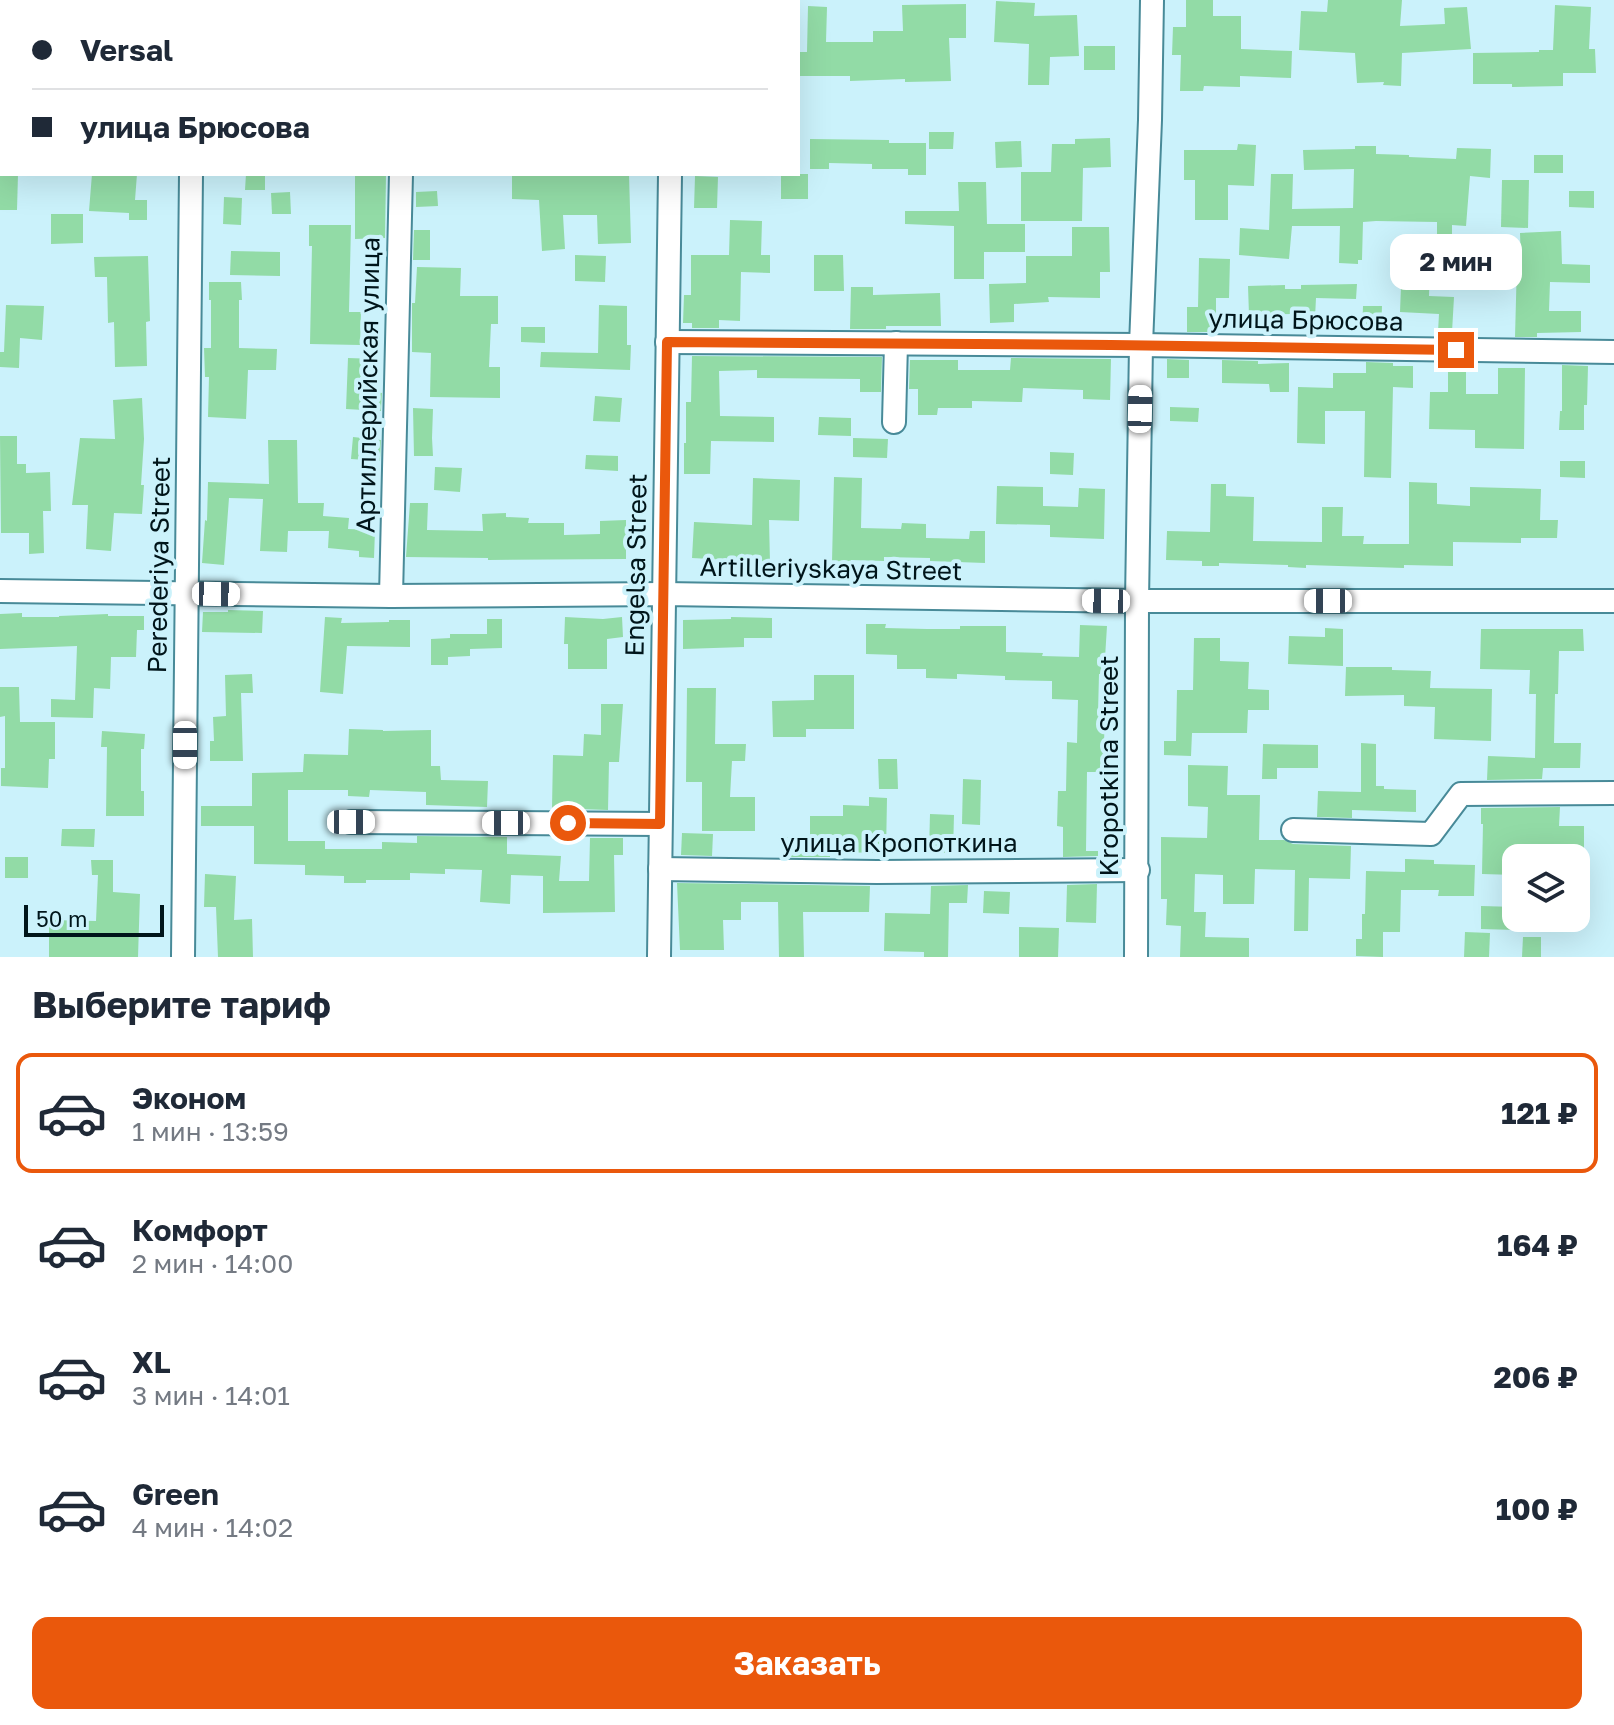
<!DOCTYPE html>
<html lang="ru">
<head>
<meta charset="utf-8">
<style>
  :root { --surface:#fff; --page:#f2f2f3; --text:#1f2937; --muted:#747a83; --line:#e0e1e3; --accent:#ea580c }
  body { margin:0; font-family:"Golos Text",sans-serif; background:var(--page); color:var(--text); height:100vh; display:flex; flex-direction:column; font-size:30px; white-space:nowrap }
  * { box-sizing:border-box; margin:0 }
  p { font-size:26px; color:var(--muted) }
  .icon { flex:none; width:44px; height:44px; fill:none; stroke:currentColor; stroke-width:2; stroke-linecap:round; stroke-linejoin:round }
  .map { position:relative; height:957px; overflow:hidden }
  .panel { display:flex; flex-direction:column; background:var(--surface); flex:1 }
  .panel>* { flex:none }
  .top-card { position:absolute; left:0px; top:0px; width:800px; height:176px; box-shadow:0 8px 32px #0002; display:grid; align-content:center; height:176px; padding:0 32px; background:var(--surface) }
  .buttons { position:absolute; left:1502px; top:844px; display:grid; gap:16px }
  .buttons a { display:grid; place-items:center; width:88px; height:88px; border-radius:16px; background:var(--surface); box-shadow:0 8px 32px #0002; font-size:40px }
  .scale { position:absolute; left:24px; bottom:20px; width:140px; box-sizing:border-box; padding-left:8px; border:4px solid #00151a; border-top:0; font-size:22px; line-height:28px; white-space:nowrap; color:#00151a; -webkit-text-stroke:6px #cbf2fb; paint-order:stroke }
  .end { position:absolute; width:36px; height:36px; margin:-18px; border:10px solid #ea580c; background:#fff; box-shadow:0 0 0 4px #fff }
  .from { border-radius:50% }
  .bubble { position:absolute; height:56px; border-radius:16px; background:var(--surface); box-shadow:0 8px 32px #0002; font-size:26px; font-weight:700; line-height:56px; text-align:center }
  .car { position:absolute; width:24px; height:48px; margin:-24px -12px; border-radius:10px; box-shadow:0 0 6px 2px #0007; background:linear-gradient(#fff 24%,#345 0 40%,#fff 0 76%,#345 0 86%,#fff 0) }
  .top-card b { display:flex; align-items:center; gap:28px; height:76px; font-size:30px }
  .top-card b+b { border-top:2px solid var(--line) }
  .top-card i { width:20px; height:20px; background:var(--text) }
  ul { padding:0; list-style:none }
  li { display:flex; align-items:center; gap:24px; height:120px; margin:0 16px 12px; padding:0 16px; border:4px solid transparent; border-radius:16px }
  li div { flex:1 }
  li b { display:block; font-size:30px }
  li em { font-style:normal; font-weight:700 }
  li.active { border-color:var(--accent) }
  li>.icon { width:72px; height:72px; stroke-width:1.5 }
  h2 { padding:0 32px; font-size:36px; line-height:96px }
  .button { display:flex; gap:16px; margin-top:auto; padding:16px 32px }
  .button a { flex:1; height:92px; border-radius:16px; background:var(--accent); color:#fff; font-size:32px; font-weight:700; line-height:92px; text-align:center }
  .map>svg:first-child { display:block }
</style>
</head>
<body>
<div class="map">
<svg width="1614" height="957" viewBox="0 0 1614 957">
  <rect width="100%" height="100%" fill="#cbf2fb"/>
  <g fill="#92dba6">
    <polygon points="1186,0 1213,0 1213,16 1241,16 1241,49 1292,51 1291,78 1240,76 1240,87 1204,86 1203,91 1180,91 1181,55 1172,55 1173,27 1186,27"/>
    <polygon points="1328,0 1402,0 1400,26 1445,24 1444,8 1467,7 1471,49 1402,53 1401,86 1383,85 1384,82 1357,83 1355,53 1299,50 1301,11 1327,12"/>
    <polygon points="996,1 1035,3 1034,16 1077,15 1079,56 1050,57 1049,85 1028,85 1029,44 994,42"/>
    <polygon points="966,4 966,38 949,38 951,81 905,82 905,79 850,81 850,76 798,76 798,52 807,52 808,6 827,7 826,42 873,42 873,31 903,31 902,5"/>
    <polygon points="1555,5 1591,7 1589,49 1595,49 1596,73 1563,73 1563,86 1512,87 1512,84 1473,84 1473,53 1539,52 1539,50 1553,50"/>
    <rect x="1084" y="46" width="31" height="24"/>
    <polygon points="929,132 954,132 953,149 929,149"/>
    <polygon points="1110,138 1111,167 1083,168 1082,221 1021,221 1021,172 1051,172 1052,144 1075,144 1075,139"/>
    <polygon points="810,139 889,140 889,143 926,143 926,175 908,175 908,169 872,169 872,164 829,163 829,169 810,169"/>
    <polygon points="1021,141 1022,167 996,168 995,142"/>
    <polygon points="1238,144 1256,145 1254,186 1228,185 1228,220 1195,220 1195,180 1184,180 1184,150 1237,150"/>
    <polygon points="1355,146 1376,146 1376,154 1409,155 1409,157 1456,159 1457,148 1491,149 1490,178 1470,176 1466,226 1452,225 1452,254 1437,254 1437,222 1376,221 1363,222 1362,260 1358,260 1358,264 1339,263 1340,226 1292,226 1289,259 1239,255 1240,228 1269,230 1271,174 1293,174 1292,209 1353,208 1354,169 1304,170 1303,150 1355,149"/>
    <rect x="1534" y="155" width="29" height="18"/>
    <polygon points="0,174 18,174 17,210 0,210"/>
    <polygon points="92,174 137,174 135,200 147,200 147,220 129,220 129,213 89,211"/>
    <polygon points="246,174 265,174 265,190 245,190"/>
    <polygon points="355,174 386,174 385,238 355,239"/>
    <polygon points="512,174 629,174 631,243 598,244 597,215 563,215 565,249 542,251 539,200 512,199"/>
    <rect x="781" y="174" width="27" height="25"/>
    <polygon points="695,176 718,177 717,208 694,208"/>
    <polygon points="1502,180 1529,180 1528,228 1501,227"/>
    <polygon points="958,182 986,182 987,224 1025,224 1025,252 984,252 984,279 954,279 954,226 905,224 905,211 959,211"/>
    <polygon points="437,191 438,206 416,207 416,192"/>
    <polygon points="1569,191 1594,191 1594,208 1569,207"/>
    <polygon points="290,192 291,214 272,214 271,193"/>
    <polygon points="224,197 242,198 241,225 223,224"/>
    <polygon points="51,214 83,214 83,243 51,244"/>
    <polygon points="730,220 762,221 761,255 770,255 770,273 741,272 740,321 719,320 719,328 692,328 692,323 683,323 684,295 691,295 691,255 729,255"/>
    <polygon points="309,225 351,225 349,312 361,312 360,345 310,344 312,246 309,246"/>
    <polygon points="1072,227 1109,227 1110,272 1100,272 1100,298 1048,297 1049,302 1014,304 1014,322 990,323 989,284 1026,283 1026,256 1072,256"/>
    <polygon points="414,230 430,230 430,260 413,260"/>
    <polygon points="1561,231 1562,264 1590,265 1590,283 1550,282 1549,311 1581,311 1581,332 1537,333 1537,337 1515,337 1517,262 1521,262 1520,233"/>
    <polygon points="231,251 280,252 280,276 230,275"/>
    <polygon points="575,255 606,256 605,282 575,281"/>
    <polygon points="814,255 843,255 844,291 814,291"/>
    <polygon points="148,256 150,321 146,322 147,366 115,367 114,322 108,323 107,277 95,277 94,257"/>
    <polygon points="1199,258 1230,259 1229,298 1216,298 1216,332 1187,332 1187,307 1198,307"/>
    <polygon points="1402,261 1430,262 1429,296 1454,297 1452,332 1438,332 1439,314 1400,312"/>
    <polygon points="417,267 461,268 460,296 498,296 498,324 491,324 489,367 500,367 500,398 430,397 431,353 412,352 412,303 415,303"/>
    <polygon points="209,282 241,282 242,300 239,300 239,348 277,349 276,370 248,370 246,419 208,417 209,377 205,377 204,348 211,348 211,300 209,300"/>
    <polygon points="1357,284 1356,299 1316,298 1315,318 1291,318 1291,314 1249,315 1248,286 1285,285 1285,289 1301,289 1301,285"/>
    <polygon points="851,287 873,287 873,295 940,293 941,326 886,326 886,329 850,329"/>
    <polygon points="6,305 44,306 42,340 20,338 19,368 0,367 0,352 4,352"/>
    <polygon points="599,305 627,306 627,345 631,345 630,370 540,367 541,352 598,353"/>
    <polygon points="1363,306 1382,306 1381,333 1362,332"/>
    <polygon points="521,327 545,327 545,343 521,342"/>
    <polygon points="692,356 882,357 881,392 860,392 860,379 757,378 757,370 719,371 720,416 774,417 774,442 711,441 710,474 684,474 684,443 686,443 686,402 691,402"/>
    <polygon points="348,358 377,359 376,392 382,393 381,411 346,409"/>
    <polygon points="1011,358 1111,359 1110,400 1083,399 1083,390 1023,388 1022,402 972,401 972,408 938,408 937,415 918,415 918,389 909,389 910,360 958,360 958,370 1010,370"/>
    <polygon points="1167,359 1189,360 1189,378 1167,378"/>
    <polygon points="1222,360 1258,361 1258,364 1289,363 1289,392 1270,392 1269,384 1222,383"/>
    <polygon points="1366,362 1393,363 1393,366 1413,366 1413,388 1393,387 1391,478 1364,477 1365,411 1325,411 1325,444 1297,443 1298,387 1333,388 1333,373 1366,373"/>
    <polygon points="1448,364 1466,364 1466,394 1498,394 1498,368 1525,368 1524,449 1475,448 1475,430 1429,429 1430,392 1448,392"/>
    <polygon points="1562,365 1588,366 1587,405 1584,405 1584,430 1559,430 1560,411 1562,411"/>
    <polygon points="595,396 622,398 620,422 593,421"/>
    <polygon points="142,398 144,439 141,485 144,485 142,514 114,513 111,551 86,549 88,505 72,505 80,438 115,439 113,400"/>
    <polygon points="1170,407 1199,408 1198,422 1170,421"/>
    <polygon points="413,408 433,409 432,438 433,456 414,456"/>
    <polygon points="819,417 851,418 851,436 818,435"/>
    <polygon points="0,436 17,436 17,464 26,464 26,473 50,472 51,511 43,511 44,553 29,554 29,533 1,533"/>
    <polygon points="353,437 381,440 380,461 351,459"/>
    <polygon points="853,438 888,439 887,458 853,457"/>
    <polygon points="268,440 297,440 298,503 324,503 323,516 349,518 348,529 375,530 374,558 359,557 359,551 328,548 329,531 288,531 287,552 260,551 263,499 229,498 224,565 202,563 205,520 207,521 208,482 269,484"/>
    <polygon points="1050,452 1074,453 1073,475 1050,474"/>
    <polygon points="586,455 618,456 618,471 585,469"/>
    <polygon points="1560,461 1585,461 1585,478 1560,477"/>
    <polygon points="435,467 462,468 460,492 434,490"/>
    <polygon points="834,477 862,478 861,528 901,529 902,523 926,524 926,538 969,539 970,531 985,531 985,563 930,561 930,558 884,557 884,561 851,560 851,562 832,562"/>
    <polygon points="753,478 800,480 799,521 769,520 770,563 748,563 748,561 692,558 694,522 752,525"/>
    <polygon points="1409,482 1437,483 1437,504 1470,506 1470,487 1541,489 1540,520 1558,520 1557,538 1521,538 1521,543 1453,542 1453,566 1404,565 1404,568 1306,565 1306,568 1288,567 1288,565 1219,563 1219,566 1202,566 1202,561 1166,560 1167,531 1210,532 1211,484 1226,484 1226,496 1254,497 1253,541 1322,542 1322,507 1343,507 1342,536 1364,536 1363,544 1409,544"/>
    <polygon points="997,486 1043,487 1043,506 1078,507 1079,488 1105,489 1104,539 1050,537 1050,525 996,524"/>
    <polygon points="410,503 428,503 427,530 483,531 482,514 506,513 506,517 529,518 528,523 564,523 564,535 600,534 600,521 626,520 626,559 488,560 488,558 406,557"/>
    <polygon points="228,610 263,611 262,633 202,632 203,612 228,612"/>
    <polygon points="22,613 22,617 59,617 59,616 108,614 108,616 144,616 144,630 137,630 136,657 111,657 110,689 94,688 93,718 51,717 51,699 75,700 77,646 0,649 0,614"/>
    <polygon points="325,617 342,618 341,623 389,622 389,620 410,620 410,647 347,646 343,694 320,692"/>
    <polygon points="565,617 603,619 622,617 623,637 607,639 607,669 568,669 568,644 564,644"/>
    <polygon points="731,617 772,618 772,638 744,638 744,647 683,649 683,620 731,619"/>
    <polygon points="487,619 502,619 502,648 470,649 470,656 448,657 448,665 431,665 431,639 450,638 450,634 487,634"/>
    <polygon points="866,624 886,624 885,628 927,629 960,629 960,626 1006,626 1006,652 1043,653 1042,656 1079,657 1080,625 1107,626 1104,674 1099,674 1098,713 1105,713 1103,772 1087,772 1086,851 1098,851 1098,856 1063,857 1063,827 1057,826 1058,791 1066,791 1067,742 1077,743 1078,700 1052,699 1052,681 1005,680 1005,676 957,674 957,679 926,678 926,669 897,669 897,655 866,654"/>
    <polygon points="1325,628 1343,629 1343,666 1288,664 1289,636 1325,637"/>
    <polygon points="1481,629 1583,629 1584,651 1559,651 1558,694 1555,694 1554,743 1581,743 1580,768 1543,768 1542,779 1487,780 1488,756 1535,758 1536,694 1529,694 1530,670 1480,669"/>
    <polygon points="1194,638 1220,638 1220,661 1249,662 1248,689 1269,690 1269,710 1248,710 1247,733 1192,733 1191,756 1164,755 1164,741 1176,741 1177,690 1193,690"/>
    <polygon points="1346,667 1392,667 1392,670 1431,671 1430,688 1492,689 1491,741 1434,739 1435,707 1404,706 1404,695 1345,696"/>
    <polygon points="252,674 253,693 241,693 243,761 210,761 210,741 214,741 213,717 226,716 225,675"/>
    <polygon points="814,675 854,675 854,729 806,729 806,737 773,737 772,701 814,700"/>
    <polygon points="0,687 19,687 20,722 55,722 55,759 49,759 48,788 1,786 1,768 5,768 5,716 0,717"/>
    <polygon points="687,688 716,688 715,744 746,744 745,761 732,761 730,797 755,797 755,831 702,831 702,782 686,782"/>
    <polygon points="601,704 623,704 619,762 609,762 608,810 552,808 553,755 583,756 584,734 601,735"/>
    <polygon points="349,729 383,730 383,731 431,730 431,766 440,766 441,780 488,781 487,807 426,805 426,792 370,790 369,797 348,796 348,790 288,790 288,841 325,841 325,849 382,849 382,842 417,843 417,836 507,837 507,854 561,856 559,881 589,881 590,838 623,838 623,855 614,855 615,912 543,913 543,876 511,875 510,904 480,902 482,870 445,869 445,874 410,873 410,880 366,880 366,883 344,883 344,876 305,875 305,865 254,864 254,826 201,826 201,806 252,806 252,773 303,772 304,754 348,755"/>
    <polygon points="102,731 145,734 144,749 141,749 141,791 144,791 144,816 106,816 107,747 101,747"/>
    <polygon points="1361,743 1376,744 1376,786 1384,786 1384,789 1416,790 1416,812 1352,810 1352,818 1317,817 1318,791 1361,792"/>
    <polygon points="1263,744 1318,745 1318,768 1277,768 1277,779 1262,779"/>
    <polygon points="878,759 897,759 898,789 879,789"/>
    <polygon points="1188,765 1228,766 1227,795 1260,795 1259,840 1284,840 1293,844 1351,846 1350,879 1309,878 1308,931 1294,931 1295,870 1255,869 1254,904 1223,904 1223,875 1195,874 1194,912 1206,912 1205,937 1249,938 1249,957 1180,957 1181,926 1166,925 1167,899 1161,899 1161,837 1207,838 1208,807 1188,806"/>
    <polygon points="963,779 981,780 980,825 962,824"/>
    <polygon points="869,797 887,798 886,853 830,852 830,857 782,857 782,837 810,837 810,816 843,816 843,805 869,806"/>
    <polygon points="1560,807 1559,826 1584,826 1584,858 1537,856 1536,858 1516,858 1516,875 1482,874 1483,824 1481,824 1481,808"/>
    <polygon points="930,814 954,815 953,853 929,852"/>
    <polygon points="62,829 95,829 94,847 61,846"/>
    <polygon points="682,833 713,834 712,856 681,855"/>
    <rect x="5" y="857" width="23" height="21"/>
    <polygon points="1405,859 1434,860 1434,864 1475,865 1474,896 1438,896 1439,890 1401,890 1400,932 1383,932 1383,957 1356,956 1356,939 1362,939 1362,914 1365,914 1366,871 1405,872"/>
    <polygon points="91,860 113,860 113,892 140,894 138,957 49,957 49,920 96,921 98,875 92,875"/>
    <polygon points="205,874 236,876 234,920 252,919 253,957 218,957 216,907 204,907"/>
    <polygon points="677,883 870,886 869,912 803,912 804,957 779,957 778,902 741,902 741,920 723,920 724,950 680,950"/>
    <polygon points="1097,884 1096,923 1066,922 1067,885"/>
    <polygon points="968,885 967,903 949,903 948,957 924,957 924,952 884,951 885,913 930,914 931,886"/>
    <polygon points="984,891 1010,892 1009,914 983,913"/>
    <polygon points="1481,906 1516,907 1516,930 1481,929"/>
    <polygon points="1019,927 1059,928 1058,957 1019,957"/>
    <polygon points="1465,932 1490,933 1489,957 1464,957"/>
    <polygon points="1523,937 1541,937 1541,957 1522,957"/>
  </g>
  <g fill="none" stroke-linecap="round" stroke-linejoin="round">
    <defs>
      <g id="minor">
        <polyline points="193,2 193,0"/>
        <polyline points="672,2 672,0"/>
        <polyline points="667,342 1141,345 1614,352"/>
        <polyline points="894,422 896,343"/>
        <polyline points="0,591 391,596 664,594 1137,601 1614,601"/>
        <polyline points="391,596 401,174"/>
        <polyline points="351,822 660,824"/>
        <polyline points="1293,830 1431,834 1461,794 1614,793"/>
        <polyline points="660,869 877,872 1138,870"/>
        <polyline points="183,957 191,174"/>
        <polyline points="659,957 670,174"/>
        <polyline points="1136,957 1137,601 1141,345 1150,120 1152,0"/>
      </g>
    </defs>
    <use href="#minor" stroke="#488a98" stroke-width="26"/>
    <use href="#minor" stroke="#fff" stroke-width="22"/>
  </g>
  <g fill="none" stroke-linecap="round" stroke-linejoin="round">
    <polyline stroke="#ea580c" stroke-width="10" points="568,823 660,824 667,342 1111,345 1456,350"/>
  </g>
  <g text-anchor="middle" stroke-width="8" stroke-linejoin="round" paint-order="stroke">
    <g font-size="26" fill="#00151a" stroke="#cbf2fb">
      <text transform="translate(1306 320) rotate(1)" y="9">улица Брюсова</text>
      <text transform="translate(368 385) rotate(-89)" y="9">Артиллерийская улица</text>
      <text transform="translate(159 565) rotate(-89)" y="9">Perederiya Street</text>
      <text transform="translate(636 565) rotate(-89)" y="9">Engelsa Street</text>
      <text transform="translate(831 569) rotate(1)" y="9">Artilleriyskaya Street</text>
      <text transform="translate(1109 766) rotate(-90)" y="9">Kropotkina Street</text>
      <text x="899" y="852">улица Кропоткина</text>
    </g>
  </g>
</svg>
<div class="buttons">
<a><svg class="icon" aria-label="layers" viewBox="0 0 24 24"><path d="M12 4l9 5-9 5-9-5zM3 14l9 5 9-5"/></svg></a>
</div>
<div class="scale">50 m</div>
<i class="end from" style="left:568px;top:823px"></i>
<i class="end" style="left:1456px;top:350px"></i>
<div class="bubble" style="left:1390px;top:234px;width:132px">2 мин</div>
<i class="car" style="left:1140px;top:409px;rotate:1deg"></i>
<i class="car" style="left:216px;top:594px;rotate:91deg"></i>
<i class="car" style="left:1106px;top:601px;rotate:271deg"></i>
<i class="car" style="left:1328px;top:601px;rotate:270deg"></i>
<i class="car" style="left:185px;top:745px;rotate:180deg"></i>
<i class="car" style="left:351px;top:822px;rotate:90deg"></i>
<i class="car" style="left:506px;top:823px;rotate:270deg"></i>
<div class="top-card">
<b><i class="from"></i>Versal</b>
<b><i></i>улица Брюсова</b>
</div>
</div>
<section class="panel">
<h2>Выберите тариф</h2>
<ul>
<li class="active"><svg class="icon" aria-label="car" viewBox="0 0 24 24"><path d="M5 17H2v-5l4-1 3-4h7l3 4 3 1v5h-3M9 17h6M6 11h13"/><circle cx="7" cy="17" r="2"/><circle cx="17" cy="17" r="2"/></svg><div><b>Эконом</b><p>1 мин · 13:59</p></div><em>121 ₽</em></li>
<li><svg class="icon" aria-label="car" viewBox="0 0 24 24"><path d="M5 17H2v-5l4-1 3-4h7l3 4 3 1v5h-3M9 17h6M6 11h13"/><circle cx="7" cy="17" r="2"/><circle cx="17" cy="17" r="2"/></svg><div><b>Комфорт</b><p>2 мин · 14:00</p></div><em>164 ₽</em></li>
<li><svg class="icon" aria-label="car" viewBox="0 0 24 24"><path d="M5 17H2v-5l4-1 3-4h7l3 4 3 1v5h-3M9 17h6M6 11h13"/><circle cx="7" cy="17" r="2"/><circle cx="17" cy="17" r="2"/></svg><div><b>XL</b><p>3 мин · 14:01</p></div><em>206 ₽</em></li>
<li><svg class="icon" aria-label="car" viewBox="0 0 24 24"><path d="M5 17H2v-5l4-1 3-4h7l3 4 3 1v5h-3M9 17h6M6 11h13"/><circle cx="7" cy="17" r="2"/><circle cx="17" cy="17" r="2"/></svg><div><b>Green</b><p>4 мин · 14:02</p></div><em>100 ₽</em></li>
</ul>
<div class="button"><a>Заказать</a></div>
</section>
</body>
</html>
